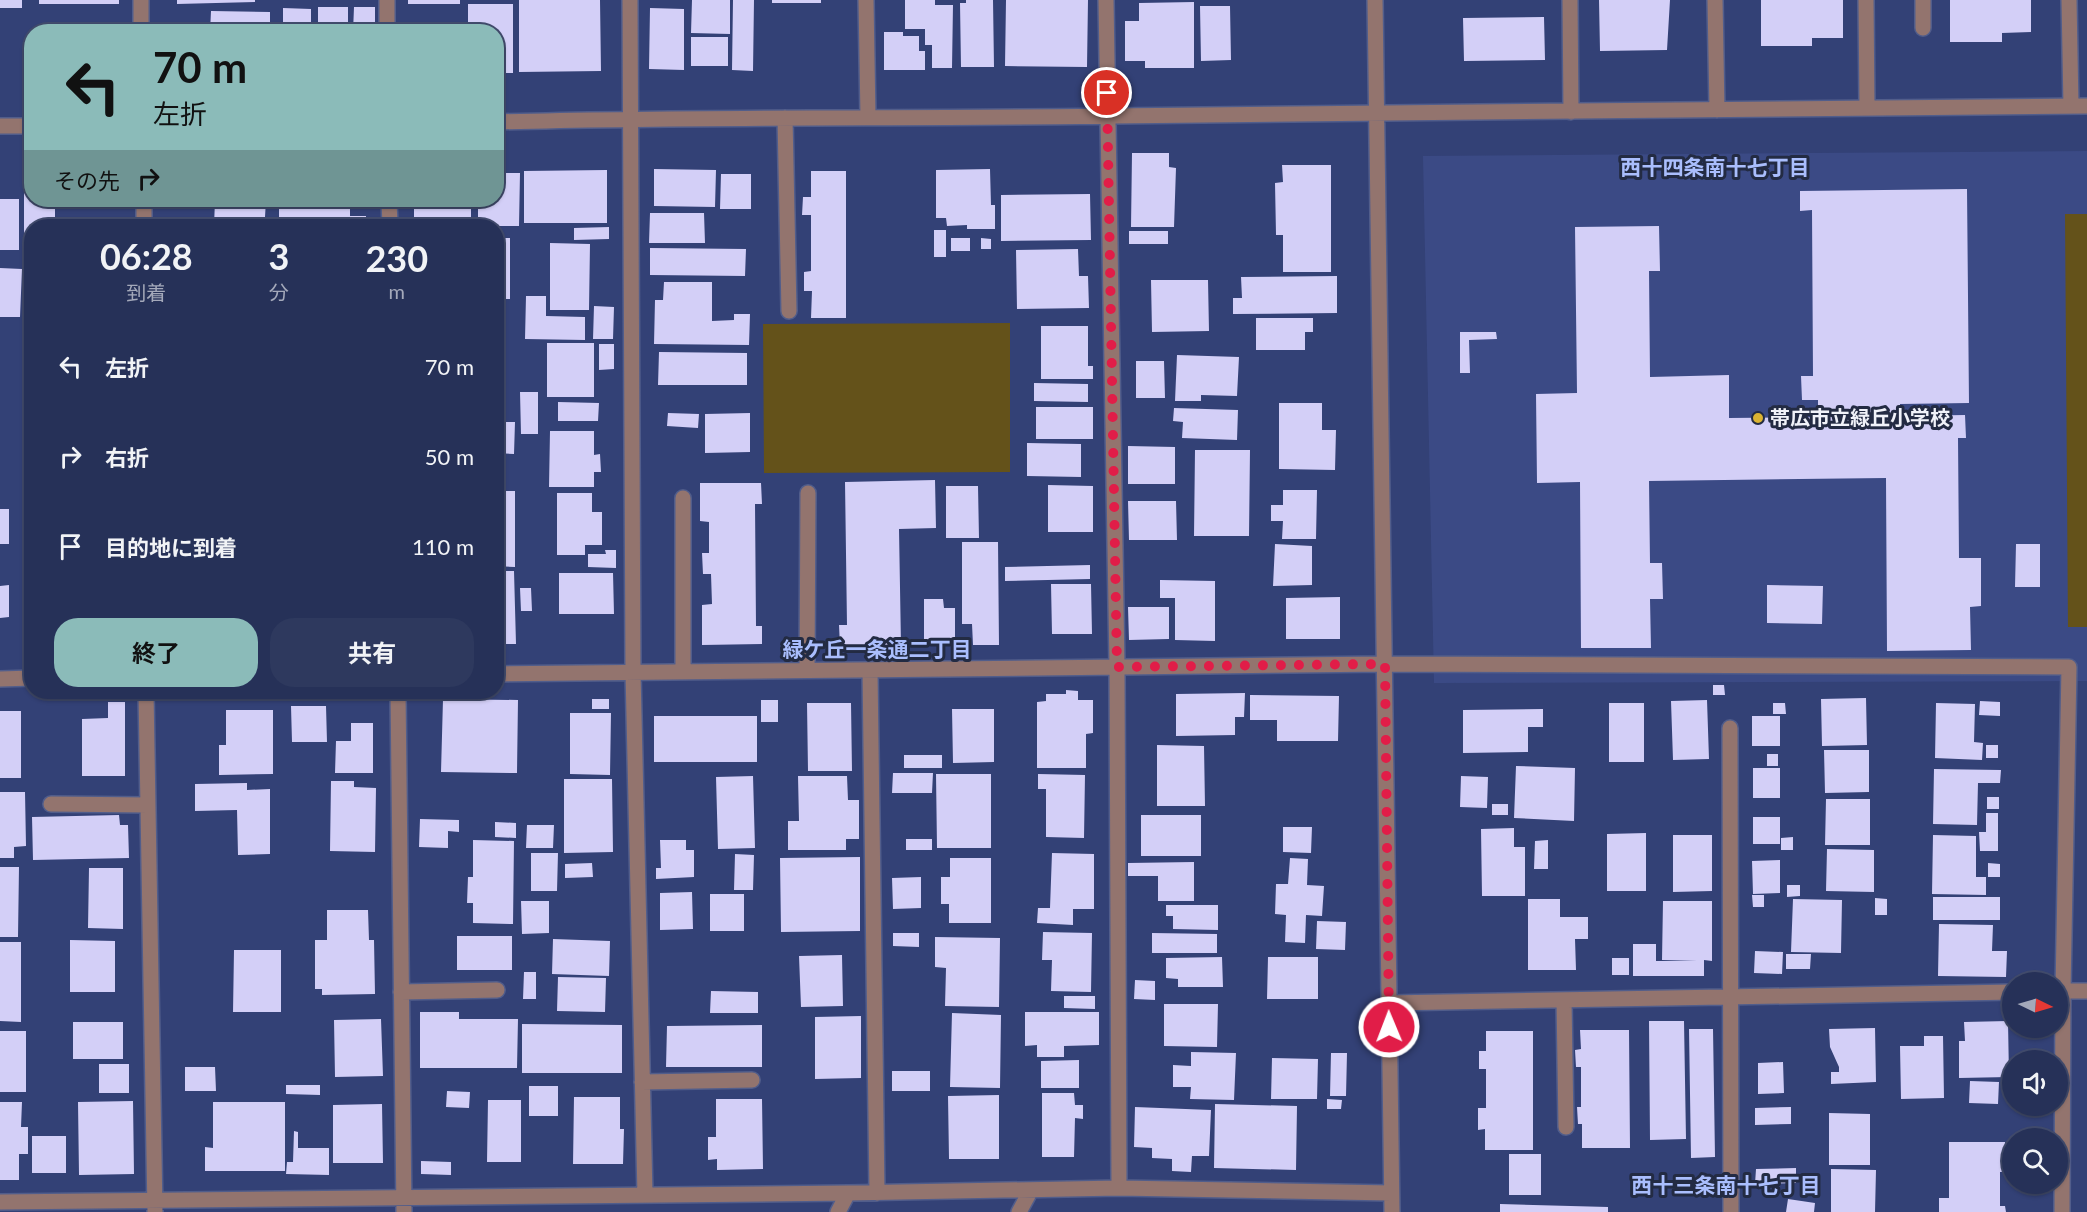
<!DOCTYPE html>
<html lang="ja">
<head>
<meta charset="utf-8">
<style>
	:root { --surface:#263158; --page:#2e395e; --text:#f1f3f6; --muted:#a4a9ba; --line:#424c6e; --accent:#8bbbb9 }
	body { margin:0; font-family:Lato,"Noto Sans JP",sans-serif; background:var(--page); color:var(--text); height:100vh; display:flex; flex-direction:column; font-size:22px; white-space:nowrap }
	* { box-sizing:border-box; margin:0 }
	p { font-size:20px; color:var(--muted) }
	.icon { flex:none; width:33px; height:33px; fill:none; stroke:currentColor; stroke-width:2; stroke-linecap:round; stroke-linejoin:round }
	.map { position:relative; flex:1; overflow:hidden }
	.drawer { position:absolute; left:24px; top:219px; width:480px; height:480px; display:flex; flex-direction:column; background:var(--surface); border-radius:24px; box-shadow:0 2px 4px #0004,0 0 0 2px var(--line) }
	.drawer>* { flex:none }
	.guide { position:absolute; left:24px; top:24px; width:480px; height:183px; border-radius:24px; box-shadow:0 2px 4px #0004,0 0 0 2px var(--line); background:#8bbbb9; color:#111; overflow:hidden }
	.needle { width:39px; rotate:95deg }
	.fabs { position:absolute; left:2002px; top:972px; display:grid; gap:12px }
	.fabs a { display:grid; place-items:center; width:66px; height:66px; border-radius:50%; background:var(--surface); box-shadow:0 2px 4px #0004,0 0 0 2px var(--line); font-size:30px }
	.pin { position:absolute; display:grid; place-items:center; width:51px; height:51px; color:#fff; margin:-26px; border:3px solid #fff; border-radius:50%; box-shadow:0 2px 6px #0007 }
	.me { position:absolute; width:66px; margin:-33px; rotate:359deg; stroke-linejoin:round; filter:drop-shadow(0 0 4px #0008) }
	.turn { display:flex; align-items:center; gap:21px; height:126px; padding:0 30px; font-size:27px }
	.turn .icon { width:78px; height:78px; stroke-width:2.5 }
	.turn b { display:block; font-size:42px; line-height:51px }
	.then { display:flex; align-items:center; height:57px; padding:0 30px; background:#0003; gap:12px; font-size:22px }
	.eta { display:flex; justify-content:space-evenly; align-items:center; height:102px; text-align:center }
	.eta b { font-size:36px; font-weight:700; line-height:42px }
	.button { display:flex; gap:12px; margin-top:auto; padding:12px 30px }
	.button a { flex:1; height:69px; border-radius:24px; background:var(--accent); color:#111; font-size:24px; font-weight:700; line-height:69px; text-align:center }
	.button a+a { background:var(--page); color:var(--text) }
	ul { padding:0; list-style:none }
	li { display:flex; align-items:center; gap:18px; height:90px; padding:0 30px }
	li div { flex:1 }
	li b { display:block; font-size:22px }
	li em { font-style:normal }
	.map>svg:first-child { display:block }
	.built { fill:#3b4a85 }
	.green { fill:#64521a }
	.building { fill:#d3cff7 }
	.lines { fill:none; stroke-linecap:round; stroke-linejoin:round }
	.minor-casing { stroke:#515d8b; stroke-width:18 }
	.minor { stroke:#93746e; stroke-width:15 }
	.route { stroke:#e11d48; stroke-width:10; stroke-dasharray:0 18 }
	.poi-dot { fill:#dbb333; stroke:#232b43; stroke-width:2 }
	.labels { text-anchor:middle; stroke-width:6; stroke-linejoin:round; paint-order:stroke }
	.poi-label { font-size:20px; font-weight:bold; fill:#f0f2f9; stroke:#232b43; text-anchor:start }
	.neighbourhood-label { font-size:21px; font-weight:bold; fill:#aabefd; stroke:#232b43 }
</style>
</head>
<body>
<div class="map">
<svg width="2087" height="1212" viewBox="0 0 2087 1212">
	<rect width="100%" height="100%" fill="#334176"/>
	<path class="built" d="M2087 151V681L1434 683 1423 156Z"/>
	<path class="green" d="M2065 214H2087V627H2068Z
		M1010 323V472L764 473 763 324Z"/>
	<path class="building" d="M0 0H22V8H0Z
		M39 0H119V4H39Z
		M177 0H255V2L177 4Z
		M408 0H460V4H408Z
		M519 0H600L601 71 519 72Z
		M692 0H730V34L691 33Z
		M733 0H754L753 71 732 70Z
		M772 0H821V3H772Z
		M905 0H935V5H953L952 68H932V45H925V29H905Z
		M966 0H993L994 67H961L960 3H966Z
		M1006 0H1088L1087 67 1005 66Z
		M1599 0H1670L1667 50 1600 51Z
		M1761 0H1843V38H1812V46H1761Z
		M1950 0H2031V32L2002 33V42H1950Z
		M1194 2V68H1145V61H1125V21H1139V3Z
		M468 4H513V73H496V32H468Z
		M1200 6H1230L1231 60 1201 61Z
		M318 7H348V32H318Z
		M354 7H375V32H353Z
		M283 8 311 9V32H283Z
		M650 8 684 9V70L649 69Z
		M211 11 270 12V32H210Z
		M1544 17 1545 60 1464 61 1463 18Z
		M414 28 462 29V32H414Z
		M884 32H903V36H919V51H925V70H884Z
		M691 37H728V66H691Z
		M1132 153H1169V167L1176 168 1174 227H1131Z
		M1282 165H1331V272H1283V235H1276L1275 183 1283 182Z
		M654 169 716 170 715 207 654 206Z
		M990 169 991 205H995V229H967V225L947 226 946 218H936V170Z
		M607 170V223H524V171Z
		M811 171H846V318H811L812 291H804V272L811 271V215H802L803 197H811Z
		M496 173H520L519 226H478V200H496Z
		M721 174H751V209H720Z
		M24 178H32V200H55V226H32V234H24Z
		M1967 189 1969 403 1900 404V416L1965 415 1966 438H1958L1959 558H1981V606L1970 607 1971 650 1887 651 1886 478 1649 481 1650 563H1662L1663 599H1650L1651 648H1581L1580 482 1537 483 1536 394 1577 393 1575 227 1659 226 1660 271H1649L1650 377 1729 375V418L1818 417V400H1802L1801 376H1813L1812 210 1800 211V191Z
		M1090 194 1091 240 1001 241V195Z
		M0 199H19V250H0Z
		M215 200H266L265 217 275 218V226H214Z
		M279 200H345L350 203V216H366V226H279Z
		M414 200H471V226L414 225Z
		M650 213H704L705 243H649Z
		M609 227V239L574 240V228Z
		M934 230H946V257H934Z
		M1129 231H1168V244H1129Z
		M496 238H510V299H496Z
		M951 238H970V251H951Z
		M981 238 991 239V249H981Z
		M550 243 590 244 589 310H550Z
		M650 248 746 249 745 276 650 275Z
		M1078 249 1079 276H1088L1089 308 1017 309 1016 250Z
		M0 268 22 269 20 317H0Z
		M1337 276V313L1233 314V298H1242L1241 277Z
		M1151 280H1208L1209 331 1152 332Z
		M664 282H712V321L734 320V314H750L749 345 654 344 655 300H663Z
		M526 296H546V316L585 317V340L525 339Z
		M594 306 614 307 613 339H593Z
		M496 308H506L505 370H496Z
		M1256 318H1313V332H1305V350H1256Z
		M1041 326H1088V366H1093V379H1041Z
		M1460 332H1496L1497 339 1469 340 1470 373H1460Z
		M547 343H594V397H547Z
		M599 344H614V369L599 370Z
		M659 352 747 353V385H658Z
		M1177 355 1239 357 1237 396 1201 395V401H1175Z
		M1136 361H1164L1165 398H1136Z
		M1034 383 1088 384V402L1034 401Z
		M520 392H538V434H521Z
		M558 402 599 403 598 421H558Z
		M1279 403H1322V430H1336L1335 470 1279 469Z
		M1036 407H1093V439H1036Z
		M1174 408 1238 410 1237 440 1182 438 1183 422 1173 421Z
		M668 413 699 414 698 428 667 426Z
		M750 413V452L705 453V414Z
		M496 422H515L514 454 496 453Z
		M550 431H594V455L600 454 601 472H594V487H549Z
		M1027 443 1081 444V477L1027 476Z
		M1128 446 1175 447V484H1128Z
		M1195 450H1250L1249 536H1194Z
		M935 480 936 528 899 529 901 646 840 647 839 625H847L845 482Z
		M700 483H761L762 504H755L756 626H762V644L702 645V605L712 604 711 574H703L702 553H709V522L700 521Z
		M1048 485 1093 486V532H1048Z
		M946 486H978L979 538H946Z
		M1283 490H1317L1316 539H1282L1283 521H1271V505H1283Z
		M496 491H515V567L496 566Z
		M557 493H592V512H602V545H585V555H557Z
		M1128 501H1176L1177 540H1129Z
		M0 509H9V544H0Z
		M962 542H998L999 645H973L972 624H962Z
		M1275 544 1312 546V585L1273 586Z
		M2016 544H2040V587H2015Z
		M605 550H616V568L588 567V554H606Z
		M1090 565V579L1005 581V567Z
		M496 571H514L516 644H496Z
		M559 573H613L614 614H559Z
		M1160 580 1215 581V641L1175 640V598H1160Z
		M1051 584H1091L1092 634H1052Z
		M9 585V617L0 618V586Z
		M1767 585 1823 586 1822 624 1767 623Z
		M520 588H531L532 611H521Z
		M1340 597V639H1286V598Z
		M924 599H943L944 608H955V645H924Z
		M1128 607H1169V639L1129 640Z
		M1713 685H1724L1725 695H1713Z
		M1066 690 1078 691V700H1093V733L1086 734V768H1037V702L1046 701V694H1066Z
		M1245 693 1244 717H1235V735L1176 736V694Z
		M1250 695 1339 696 1338 741H1277V720H1250Z
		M1866 698 1867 745 1822 746 1821 699Z
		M443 699 518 700 517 773 441 772Z
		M592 699H609V709H592Z
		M761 700H778V722H761Z
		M1707 700 1709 759 1673 760 1671 701Z
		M1980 701 2000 702V716L1979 715Z
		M108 702H125V776H82V719L108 718Z
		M807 703H851L852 771H808Z
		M1609 703H1644V762H1609Z
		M1773 703H1785L1786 714H1773Z
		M1936 703 1975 704 1974 742 1983 743 1982 760 1935 758Z
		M291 706H326L327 742H292Z
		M952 709H994V762L953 763Z
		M1543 709V727H1528V752L1463 753V710Z
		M226 710H273V774L219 775V745H226Z
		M0 711H21V778H0Z
		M570 713H611L610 775 570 774Z
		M654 716H757V762H654Z
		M1752 716H1780V746H1752Z
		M351 723H373V773H335L336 741H351Z
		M1157 745 1204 746 1205 806H1157Z
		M1986 745H1998V758H1986Z
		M1824 750H1869V792L1825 793Z
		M1767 754H1778V766H1767Z
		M904 755H942V768H904Z
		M1516 766 1575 768 1574 821 1514 818Z
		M1753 768H1780V798H1753Z
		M1934 769 2001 770 2000 783H1978L1977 825 1933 824Z
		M893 773H933L932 793H892Z
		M936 774H991V848H937Z
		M1038 774 1085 775 1084 838 1046 837V789H1038Z
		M753 776 755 848 718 849 716 777Z
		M798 776H847L848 800H859V839H846V850H788V821H799Z
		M1461 776 1488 777 1487 808 1460 807Z
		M564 779H612L613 852 564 853Z
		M331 781H354V787L376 788 375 852 330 851Z
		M247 783V790L270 789V854L238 855 237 810 195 811V784Z
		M0 792H25L26 846 14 847V858H0Z
		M1987 797H1999V809H1987Z
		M1826 799H1870V845H1825Z
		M1492 804H1508V815H1492Z
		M1986 813H1998V851H1980L1979 832H1986Z
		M119 815 120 825H128L129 858 33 860 32 817Z
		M1141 815H1201V856H1141Z
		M1753 817H1780V844H1753Z
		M420 819 459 820V832L448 831V848L419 847Z
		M495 822 516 823V838L495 837Z
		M527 825H554L553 848H526Z
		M1283 827H1312L1311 853 1283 852Z
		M1514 828V847H1525V896H1482L1481 829Z
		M1646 833V891H1607V834Z
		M1673 835H1712V891L1673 892Z
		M1933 835 1976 836V877H1986V895L1932 894Z
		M1793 837V850H1781V838Z
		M906 839H932V850H906Z
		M473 840 514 841 513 924 473 923V903H467L468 877H473Z
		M660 840H686V850H694V877L656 879V868H661Z
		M1548 840V869H1534L1535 841Z
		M1827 849 1874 850V892L1826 891Z
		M531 853H558L557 891H531Z
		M1052 853 1094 854V909H1073V925L1037 923 1038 908H1050Z
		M735 854 754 855 753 890H734Z
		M860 857V931L781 932 780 858Z
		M950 858H991V923H949V904H941V877H950Z
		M1290 858 1308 859 1307 885 1324 886 1322 916 1306 915 1305 943 1285 942 1286 915 1275 914 1276 884H1288Z
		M1780 860V893L1753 894 1752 861Z
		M1194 862V901H1158V876H1128V863Z
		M592 863 593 877 565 878V864Z
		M1988 863 2000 864V877H1988Z
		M0 867H19L18 937H0Z
		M89 868H123V929L88 928Z
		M921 877V908L893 909 892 878Z
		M1787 885H1800V896L1787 897Z
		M692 892 693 929 660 930V893Z
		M710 894H744V931H710Z
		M1752 895H1764V907H1753Z
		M1933 897H2000V920H1933Z
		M1875 898 1887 899V915H1875Z
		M1528 899H1560V917H1588V939H1575L1576 970H1528Z
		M1793 899 1842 900 1841 953 1791 952Z
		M521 901H549V933L522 934Z
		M1663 901H1712V961L1704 960V976H1633V944H1656V961H1697L1662 960Z
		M1166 905H1218V930L1173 929V916H1166Z
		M327 910H368L369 940H374L375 994 322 995V989H315V940H327Z
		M1317 921 1346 922 1345 950 1316 949Z
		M1939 924 1993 925 1992 951H2007L2006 977 1938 976Z
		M1043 932 1092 933 1091 992 1051 991 1052 960H1042Z
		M893 933H919V947L893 946Z
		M1152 933 1217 934V953H1152Z
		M457 936H512V970H457Z
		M935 937 1000 938 999 1007 945 1006 946 968 935 967Z
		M553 939 610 941 609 976 552 974Z
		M70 940 115 941V992H70Z
		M0 942H21V1022L0 1021Z
		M234 950H281V1012H233Z
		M1755 951 1783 952 1782 974 1754 973Z
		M1786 954H1811L1810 969H1786Z
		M842 955 843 1006 801 1007 799 956Z
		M1222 957 1223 987H1178V979L1166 978V958Z
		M1268 957H1318V999H1267Z
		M1612 958H1629V975H1612Z
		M524 972H536V999H523Z
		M558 977 606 978 605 1012 557 1011Z
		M1135 980 1155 981V1000L1134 999Z
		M711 991 758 992V1013H710Z
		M1064 996H1095V1009L1064 1008Z
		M1164 1004H1218L1217 1047 1164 1046Z
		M420 1012H459V1019H518L517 1068H420Z
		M1025 1012H1099V1045L1064 1046V1057H1037V1045L1025 1046Z
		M952 1013 1001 1015 1000 1088 950 1087Z
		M861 1016V1078L815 1079V1017Z
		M381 1019 383 1076 335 1077 334 1020Z
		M1649 1021H1684L1686 1139 1650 1140Z
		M2008 1021 2009 1077 1959 1078V1041H1965L1964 1022Z
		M73 1022H123V1059H73Z
		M522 1024 622 1025V1073H522Z
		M762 1025V1067H666L667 1026Z
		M1875 1028 1876 1082 1831 1084V1072H1839V1067L1830 1047 1829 1029Z
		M1689 1029H1713L1715 1157 1691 1158Z
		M1580 1030H1629L1630 1148H1582V1124H1578L1577 1107H1581V1067H1576L1575 1050 1581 1049Z
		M0 1031H26V1092H0Z
		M1486 1031H1533V1150H1485V1129L1478 1130V1108H1486V1069H1479V1051H1486Z
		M1924 1036H1943L1944 1098 1901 1099 1900 1046H1924Z
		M1191 1052 1236 1053 1234 1100 1190 1099 1191 1087H1173V1065L1191 1066Z
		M1331 1053H1347L1346 1096H1330Z
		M1272 1058 1318 1059 1317 1099H1271Z
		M1079 1060V1088H1041V1061Z
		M1783 1062 1784 1093 1758 1094V1063Z
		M99 1064H129V1093H99Z
		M185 1067H215L216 1091H185Z
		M892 1071H930V1091H892Z
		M1970 1081 1999 1082 1998 1104 1969 1103Z
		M286 1085H320V1095L286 1094Z
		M529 1086H558V1116H529Z
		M447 1091 470 1092 469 1108 446 1107Z
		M1042 1093H1074L1075 1105H1083V1119L1075 1118 1074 1157H1042Z
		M999 1095V1159H949L948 1096Z
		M574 1097H620V1129H624L623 1164H573Z
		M716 1099H762L763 1169 717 1170V1159L708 1160V1137H716Z
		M1327 1099 1342 1100 1341 1109H1327Z
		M488 1100H521V1162H487Z
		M133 1101 134 1174 79 1175 78 1102Z
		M0 1102H22L21 1127H28V1154H19V1180H0Z
		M213 1102H285V1171H205V1147L213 1148Z
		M382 1104 383 1163H333V1105Z
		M1215 1104 1297 1106 1296 1170 1214 1168Z
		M1135 1107 1211 1110 1209 1156H1192L1191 1172 1172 1171V1159L1152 1158V1148L1134 1147Z
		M1791 1107V1124L1755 1125V1108Z
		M1829 1113 1870 1114V1165H1829Z
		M294 1131 298 1132V1148H329V1175L286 1174 287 1162H293Z
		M32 1136H66V1173H32Z
		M1949 1142H2005V1172H2000V1206H2005L2006 1212H1939V1198H1949Z
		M1509 1154H1541V1195H1509Z
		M421 1161 451 1162V1175L421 1174Z
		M1796 1168V1183L1755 1184 1756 1169Z
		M1831 1169 1876 1170 1875 1212H1831Z
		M1788 1199 1815 1203 1814 1212H1786Z
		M1500 1204 1608 1207V1212H1500Z"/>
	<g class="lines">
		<defs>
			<path id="minor" d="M141 0V32
				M387 0V32
				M630 0 633 672 645 1195
				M866 0 868 117
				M1106 0 1117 667 1119 1188
				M1375 0 1392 1212
				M1570 0 1571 112
				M1715 0 1717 110
				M1866 0 1867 108
				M1923 0V28
				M2069 0 2071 106
				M785 118 789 311
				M496 122C702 116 907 119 1112 116 1437 113 1762 108 2087 106
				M0 126H32
				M144 200V226
				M389 200 390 226
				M683 498V671
				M807 670 808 493
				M870 670 877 1193
				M496 674 1385 664 2069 667 2063 991 2062 1212
				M0 679 32 678
				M146 692 155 1212
				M398 692 404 1212
				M1730 728 1731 1212
				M51 804 148 805
				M2058 991H2087
				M401 992 497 990
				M1564 1000 1566 1127
				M1389 1003 2013 992
				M642 1082 752 1080
				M0 1202 848 1193 1119 1188 1391 1193
				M838 1212 848 1193
				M1019 1212 1031 1190"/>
		</defs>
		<use href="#minor" class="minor-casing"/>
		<use href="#minor" class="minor"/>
	</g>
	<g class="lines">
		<path class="route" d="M1107 93 1117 667 1385 664 1389 1027"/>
	</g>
	<circle class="poi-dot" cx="1758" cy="418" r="6"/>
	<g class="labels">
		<g class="poi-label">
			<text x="1770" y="425">帯広市立緑丘小学校</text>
		</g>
		<g class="neighbourhood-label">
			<text x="1715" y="175">西十四条南十七丁目</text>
			<text x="877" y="657">緑ケ丘一条通二丁目</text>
			<text x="1726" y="1193">西十三条南十七丁目</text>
		</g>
	</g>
</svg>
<div class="fabs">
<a><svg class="needle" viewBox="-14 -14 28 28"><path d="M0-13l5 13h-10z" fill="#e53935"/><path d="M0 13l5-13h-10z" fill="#a4a9ba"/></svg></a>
<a><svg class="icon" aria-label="sound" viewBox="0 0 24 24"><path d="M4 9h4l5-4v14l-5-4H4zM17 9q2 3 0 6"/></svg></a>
<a><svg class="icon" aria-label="search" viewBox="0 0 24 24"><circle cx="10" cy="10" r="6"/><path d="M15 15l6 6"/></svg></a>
</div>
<div class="pin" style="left:1107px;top:93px;background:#d93025"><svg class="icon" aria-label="arrive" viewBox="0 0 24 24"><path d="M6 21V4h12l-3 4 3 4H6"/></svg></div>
<svg class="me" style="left:1389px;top:1027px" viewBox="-20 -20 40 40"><circle r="17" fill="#e11d48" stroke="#fff" stroke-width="3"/><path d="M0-11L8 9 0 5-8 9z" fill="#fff"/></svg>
<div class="guide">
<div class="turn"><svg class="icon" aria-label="left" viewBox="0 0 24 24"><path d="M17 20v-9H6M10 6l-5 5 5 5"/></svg><div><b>70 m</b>左折</div></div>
<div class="then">その先<svg class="icon" aria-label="right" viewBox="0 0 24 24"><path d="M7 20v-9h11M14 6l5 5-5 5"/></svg></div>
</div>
<section class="drawer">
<div class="eta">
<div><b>06:28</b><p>到着</p></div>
<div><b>3</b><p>分</p></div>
<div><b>230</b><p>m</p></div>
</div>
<ul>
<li><svg class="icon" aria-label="left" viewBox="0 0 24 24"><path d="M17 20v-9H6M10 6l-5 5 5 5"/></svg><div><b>左折</b></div><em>70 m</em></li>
<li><svg class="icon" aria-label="right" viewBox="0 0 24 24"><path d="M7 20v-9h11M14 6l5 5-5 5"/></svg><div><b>右折</b></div><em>50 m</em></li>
<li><svg class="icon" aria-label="arrive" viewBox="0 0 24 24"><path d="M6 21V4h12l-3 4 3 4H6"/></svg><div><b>目的地に到着</b></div><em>110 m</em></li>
</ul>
<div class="button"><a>終了</a><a>共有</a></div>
</section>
</div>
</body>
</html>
